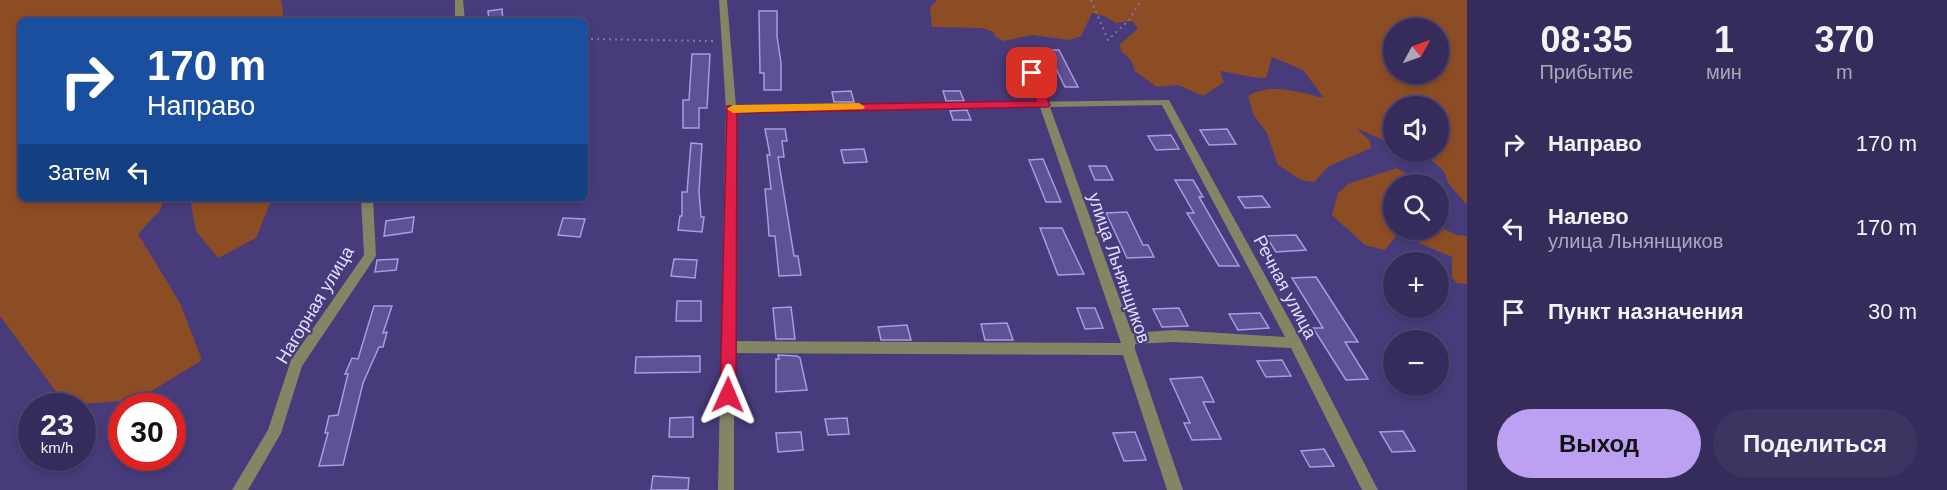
<!DOCTYPE html>
<html lang="ru">
<head>
<meta charset="utf-8">
<style>
	:root { --surface:#362c5c; --page:#3d3462; --text:#f1f3f6; --muted:#aaa7bb; --line:#504872; --accent:#bca0f2 }
	body { margin:0; font-family:Helvetica,sans-serif; background:var(--page); color:var(--text); height:100vh; display:flex; flex-direction:column; font-size:22px; white-space:nowrap }
	* { box-sizing:border-box; margin:0 }
	p { font-size:20px; color:var(--muted) }
	.icon { flex:none; width:33px; height:33px; fill:none; stroke:currentColor; stroke-width:2; stroke-linecap:round; stroke-linejoin:round }
	.map { position:relative; flex:1; overflow:hidden }
	.sheet { display:flex; flex-direction:column; background:var(--surface); width:480px }
	.sheet>* { flex:none }
	.hud { position:absolute; left:18px; top:18px; width:570px; height:183px; border-radius:9px; box-shadow:0 3px 9px #0003,0 0 0 2px var(--line); background:#1a4fa0; color:#fff; overflow:hidden }
	.needle { width:39px; rotate:50deg }
	.fabs { position:absolute; left:1383px; top:18px; display:grid; gap:12px }
	.fabs a { display:grid; place-items:center; width:66px; height:66px; border-radius:50%; background:var(--surface); box-shadow:0 3px 9px #0003,0 0 0 2px var(--line); font-size:30px }
	.speed { position:absolute; left:18px; top:393px; display:flex; gap:12px; font-size:30px; font-weight:700; text-align:center }
	.speed>* { display:grid; place-content:center; width:78px; height:78px; border-radius:50%; background:var(--surface); box-shadow:0 3px 9px #0003,0 0 0 2px var(--line); line-height:1 }
	.speed small { font-size:15px; font-weight:400 }
	.speed .limit { border:9px solid #d22; background:#fff; color:#111 }
	.pin { position:absolute; display:grid; place-items:center; width:51px; height:51px; color:#fff; margin:-26px; border-radius:12px; box-shadow:0 3px 9px #0006 }
	.me { position:absolute; width:66px; margin:-33px; rotate:1deg; stroke-linejoin:round; filter:drop-shadow(0 0 4px #0008) }
	.turn { display:flex; align-items:center; gap:21px; height:126px; padding:0 30px; font-size:27px }
	.turn .icon { width:78px; height:78px; stroke-width:2.5 }
	.turn b { display:block; font-size:42px; line-height:51px }
	.then { display:flex; align-items:center; height:57px; padding:0 30px; background:#0003; gap:12px; font-size:22px }
	.eta { display:flex; justify-content:space-evenly; align-items:center; height:102px; text-align:center }
	.eta b { font-size:36px; font-weight:700; line-height:42px }
	.action { display:flex; gap:12px; margin-top:auto; padding:12px 30px }
	.action a { flex:1; height:69px; border-radius:36px; background:var(--accent); color:#111; font-size:24px; font-weight:700; line-height:69px; text-align:center }
	.action a+a { background:var(--page); color:var(--text) }
	ul { padding:0; list-style:none }
	li { display:flex; align-items:center; gap:18px; height:84px; padding:0 30px }
	li div { flex:1 }
	li b { display:block; font-size:22px }
	li em { font-style:normal }
	main { display:flex; flex:1; min-height:0 }
	.map>svg:first-child { display:block }
	.green { fill:#8d4d24; fill-rule:evenodd }
	.building { fill:#5e5194; stroke:#a69be4; stroke-width:1.5 }
	.lines { fill:none; stroke-linecap:round; stroke-linejoin:round }
	.path { stroke:#7f76aa; stroke-width:2; stroke-dasharray:2 4; stroke-linecap:butt }
	.service { stroke:#838564; stroke-width:7 }
	.minor { fill:#838564; fill-rule:evenodd }
	.route { fill:#e11d48; stroke:#92132f; stroke-width:1.5 }
	.slow { fill:#f59e0b }
	.labels { text-anchor:middle; stroke-width:4.5; stroke-linejoin:round; paint-order:stroke }
	.street-label { font-size:18px; fill:#e1ddfd; stroke:#483b7b }
</style>
</head>
<body>
<main>
<div class="map">
<svg width="1467" height="490" viewBox="0 0 1467 490">
	<rect width="100%" height="100%" fill="#483b7b"/>
	<path class="green" d="M0 0H281L284 21H21V198H165L160 210 138 234 180 303 202 360 137 400 66 405 0 316Z
		M937 0H1467V205L1449 184 1443 170 1431 160 1414 153 1399 152H1438V106H1394L1393 144 1356 128 1370 141 1371 148 1329 166 1314 182 1301 180 1278 165 1267 133 1253 114 1248 96C1271 82 1299 92 1324 98L1303 70 1272 57 1266 78C1249 78 1236 73 1220 71L1224 82 1203 96 1178 85 1157 87 1135 71 1131 60 1121 51 1120 44 1138 29 1132 21 1116 23 1104 16 1092 13 1081 36 1070 40 1032 35 1003 41 996 37 993 32 983 28 932 27 930 7ZM1438 28V74H1394V28Z
		M1397 168 1422 184H1394V230H1438L1439 227 1457 235 1467 236V284L1457 283 1452 278V257L1403 236H1396L1385 250 1365 245 1332 215 1338 193 1348 184Z
		M190 198H272L256 238 218 258 196 231Z"/>
	<path class="building" d="M502 9 503 21H489L488 11Z
		M759 11H777V36L781 63V90H764V73H760Z
		M1047 50H1059L1078 87H1065Z
		M692 54H710L707 108H699V128H683V100H689Z
		M851 91 854 102H834L832 92Z
		M943 91H960L964 101H946Z
		M967 110 971 120H953L950 111Z
		M765 129H785L787 141H782L784 157H778L794 256H798L801 275 779 276 775 236H769L768 221 765 189H771L767 155H770Z
		M1227 129 1236 144 1209 145 1200 130Z
		M1171 135 1179 149 1156 150 1148 136Z
		M691 143 702 144 699 192 701 217H704L702 232 678 230 680 216H682V192H687Z
		M864 149 867 162 844 163 841 150Z
		M1043 159 1061 202H1046L1029 160Z
		M1089 166H1106L1113 180H1095Z
		M1175 180H1193L1203 197H1199L1239 266H1219L1187 213H1194Z
		M1262 196 1270 207 1245 208 1238 197Z
		M1127 212 1143 245H1148L1154 257 1127 258 1106 213Z
		M414 217 412 232 384 236 386 221Z
		M563 218 585 219 580 237 558 235Z
		M1040 228H1062L1084 274 1058 275Z
		M1296 235 1306 250 1276 252 1266 236Z
		M398 259 396 270 375 272 377 260Z
		M674 259 697 260 695 278 671 276Z
		M1316 277 1358 342H1345L1368 379 1346 380 1313 328H1323L1292 278Z
		M677 301H701V321H676Z
		M374 306H392L383 333 387 332 383 347H379L363 383 343 465 319 466 328 433H325L329 416 338 415 348 374H345L352 358 358 359Z
		M791 307 795 339H776L773 308Z
		M1077 308H1095L1103 328 1085 329Z
		M1179 308 1188 326 1162 327 1153 309Z
		M1260 313 1269 328 1238 330 1229 314Z
		M1007 323 1013 340H985L981 324Z
		M907 325 911 340H881L878 327Z
		M778 355 797 356 800 358 807 390 776 392V359H779Z
		M700 356V372L635 373 636 357Z
		M1282 360 1291 376 1266 377 1257 361Z
		M1202 377 1214 402H1203L1221 439 1192 440 1184 423H1190L1170 379Z
		M693 417V437H669L670 418Z
		M847 418 849 434 828 435 825 419Z
		M1403 431 1415 451 1392 452 1380 432Z
		M801 432 803 450 778 452 776 433Z
		M1135 432 1146 460 1124 461 1113 433Z
		M1324 449 1334 466 1310 467 1301 451Z
		M653 476 689 478 688 490H651Z"/>
	<g class="lines">
		<path class="path" d="M1091 0 1108 40 1129 20 1141 0
			M585 39 714 41"/>
		<path class="service" d="M1026 58 1044 105"/>
		<path class="minor" d="M455 0H463L465 21H455Z
			M719 0H727L736 106 1169 100 1300 339 1378 490H1362L1291 348 1174 342 1135 344V349L1183 490H1167L1123 355 734 353V490H718L726 109ZM1162 105 1285 337 1174 330 1132 333 1050 107ZM1040 107 1121 343 735 341 736 112Z
			M361 198H373L376 256 302 366 281 433 248 490H232L268 430 291 360 364 255Z"/>
	</g>
	<path class="route" d="M1032 70 1037 73 1050 105 1048 107 737 113 736 395 734 400 728 402 723 400 720 395 727 106 1036 101 1026 73Z"/>
	<path class="slow" d="M859 103 865 107 863 109 733 113 727 109 733 105Z"/>
	<g class="labels">
		<g class="street-label">
			<text transform="translate(1119 268) rotate(71)" y="6">улица Льнянщиков</text>
			<text transform="translate(1285 287) rotate(62)" y="6">Речная улица</text>
			<text transform="translate(315 305) rotate(-59)" y="6">Нагорная улица</text>
		</g>
	</g>
</svg>
<div class="fabs">
<a><svg class="needle" viewBox="-14 -14 28 28"><path d="M0-13l5 13h-10z" fill="#e53935"/><path d="M0 13l5-13h-10z" fill="#aaa7bb"/></svg></a>
<a><svg class="icon" aria-label="sound" viewBox="0 0 24 24"><path d="M4 9h4l5-4v14l-5-4H4zM17 9q2 3 0 6"/></svg></a>
<a><svg class="icon" aria-label="search" viewBox="0 0 24 24"><circle cx="10" cy="10" r="6"/><path d="M15 15l6 6"/></svg></a>
<a>+</a>
<a>−</a>
</div>
<div class="speed"><div>23<small>km/h</small></div><div class="limit">30</div></div>
<div class="pin" style="left:1032px;top:73px;background:#d93025"><svg class="icon" aria-label="arrive" viewBox="0 0 24 24"><path d="M6 21V4h12l-3 4 3 4H6"/></svg></div>
<svg class="me" style="left:728px;top:395px" viewBox="-20 -20 40 40"><path d="M0-17L14 15 0 8-14 15z" fill="#e11d48" stroke="#fff" stroke-width="4"/></svg>
<div class="hud">
<div class="turn"><svg class="icon" aria-label="right" viewBox="0 0 24 24"><path d="M7 20v-9h11M14 6l5 5-5 5"/></svg><div><b>170 m</b>Направо</div></div>
<div class="then">Затем<svg class="icon" aria-label="left" viewBox="0 0 24 24"><path d="M17 20v-9H6M10 6l-5 5 5 5"/></svg></div>
</div>
</div>
<section class="sheet">
<div class="eta">
<div><b>08:35</b><p>Прибытие</p></div>
<div><b>1</b><p>мин</p></div>
<div><b>370</b><p>m</p></div>
</div>
<ul>
<li><svg class="icon" aria-label="right" viewBox="0 0 24 24"><path d="M7 20v-9h11M14 6l5 5-5 5"/></svg><div><b>Направо</b></div><em>170 m</em></li>
<li><svg class="icon" aria-label="left" viewBox="0 0 24 24"><path d="M17 20v-9H6M10 6l-5 5 5 5"/></svg><div><b>Налево</b><p>улица Льнянщиков</p></div><em>170 m</em></li>
<li><svg class="icon" aria-label="arrive" viewBox="0 0 24 24"><path d="M6 21V4h12l-3 4 3 4H6"/></svg><div><b>Пункт назначения</b></div><em>30 m</em></li>
</ul>
<div class="action"><a>Выход</a><a>Поделиться</a></div>
</section>
</main>
</body>
</html>
